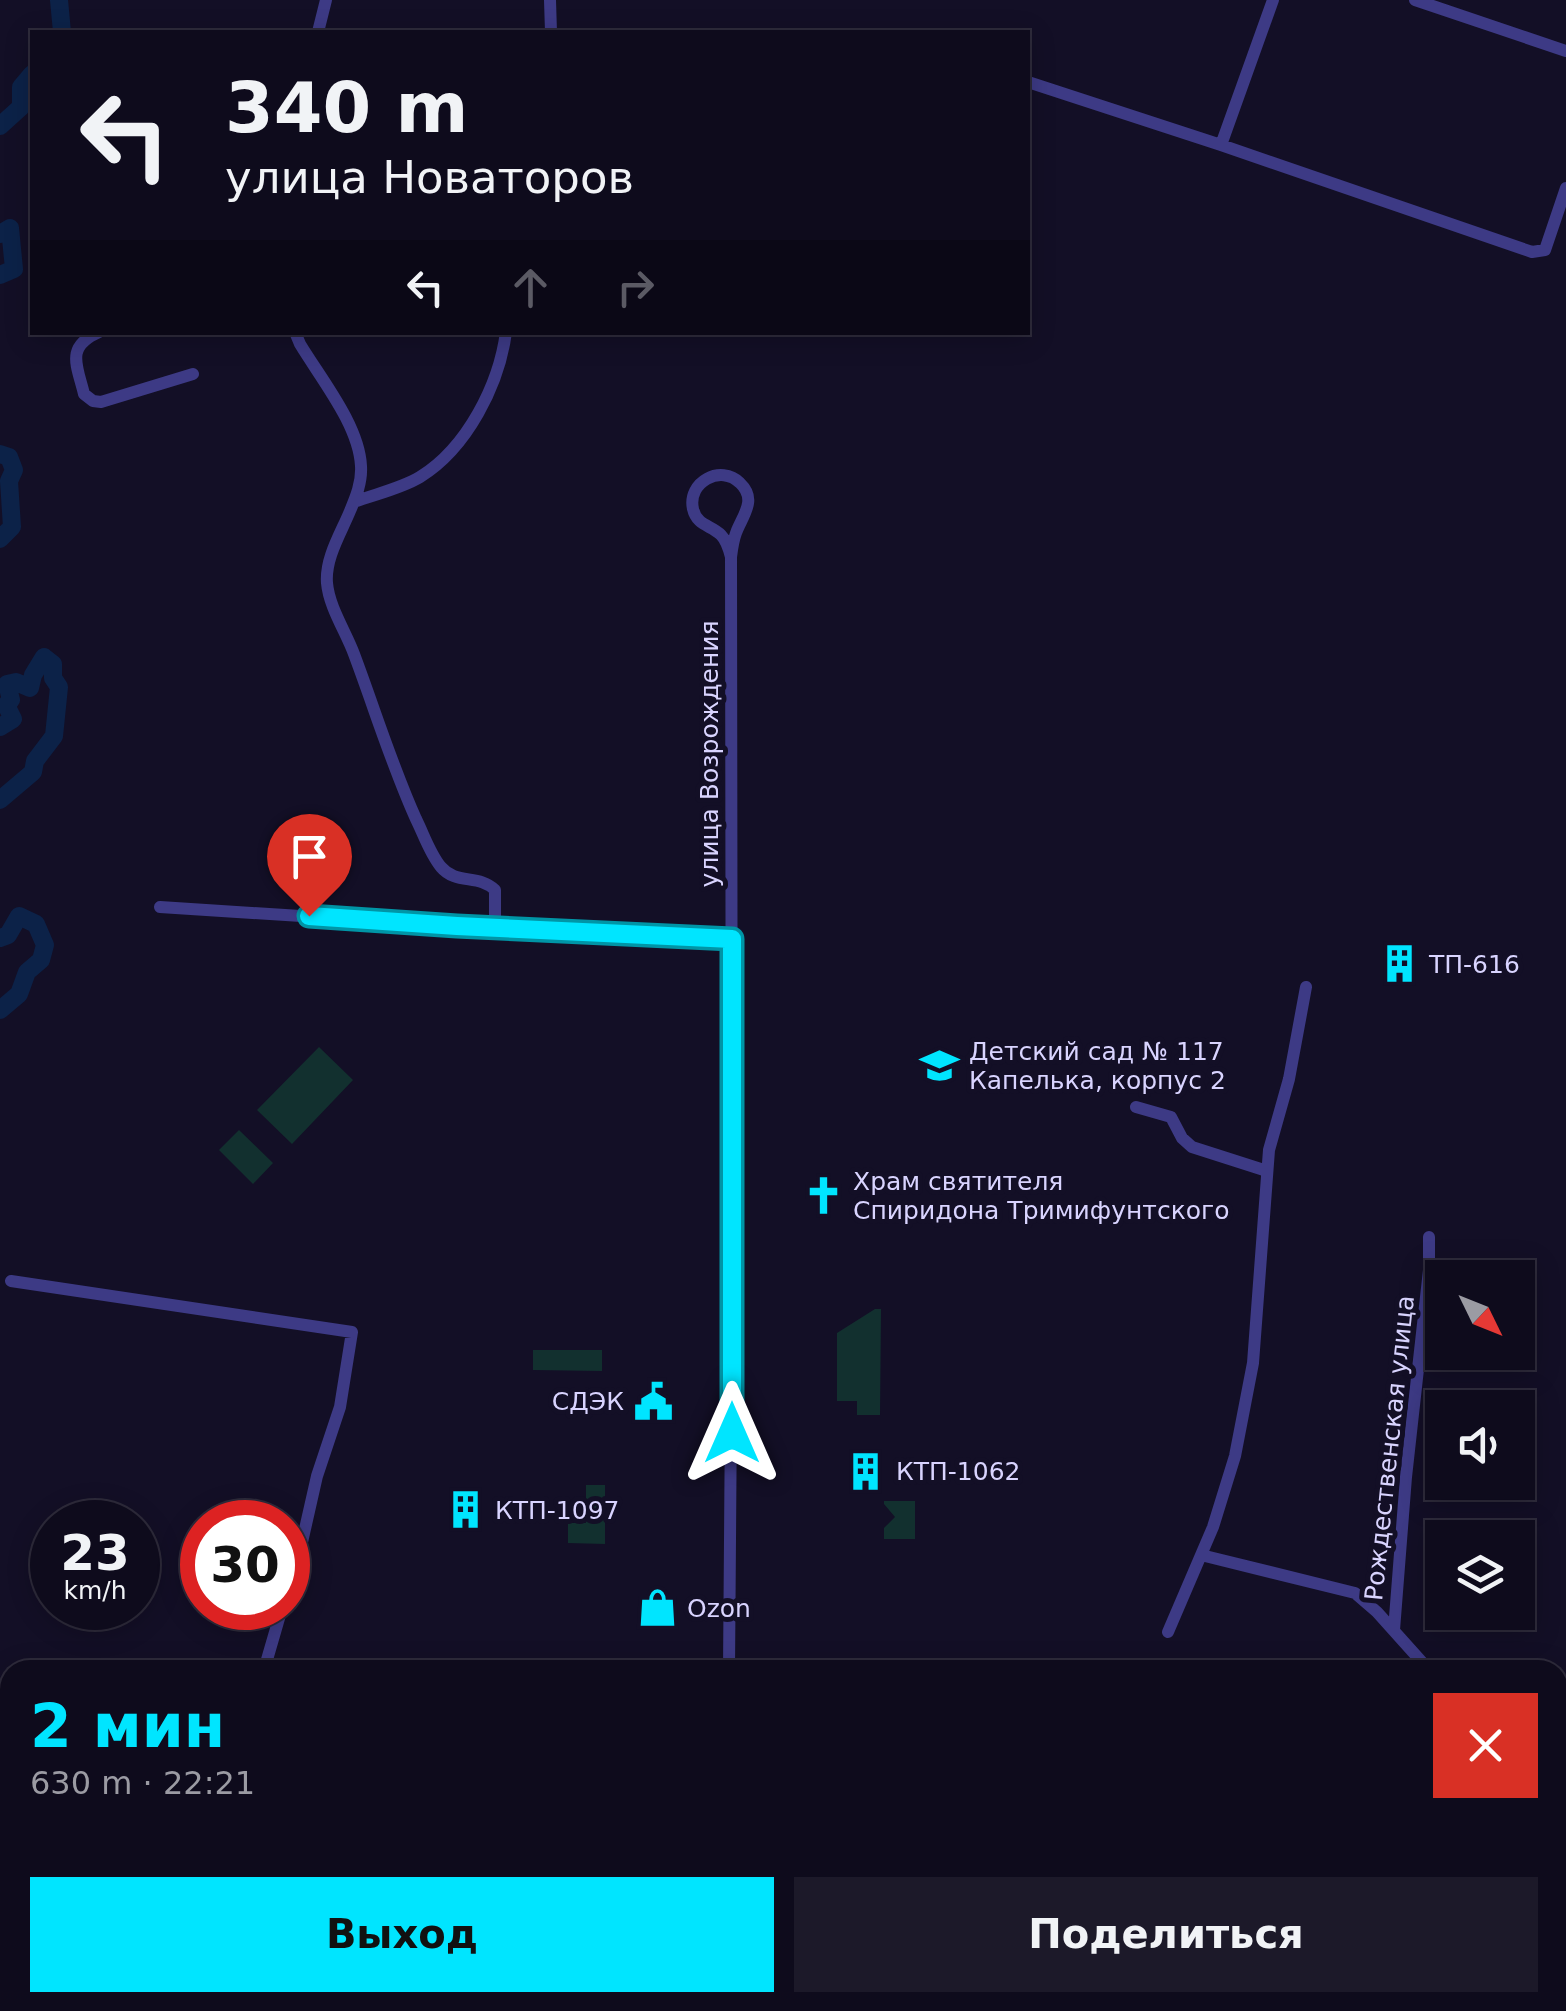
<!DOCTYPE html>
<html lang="ru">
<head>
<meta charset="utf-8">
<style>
	:root { --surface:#0e0b1c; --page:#1c1929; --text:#f1f3f6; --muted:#9b9ba3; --line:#2e2b3b; --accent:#00e5ff }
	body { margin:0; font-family:"DejaVu Sans",sans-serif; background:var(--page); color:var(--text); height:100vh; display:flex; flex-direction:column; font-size:38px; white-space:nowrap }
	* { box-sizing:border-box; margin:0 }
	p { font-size:32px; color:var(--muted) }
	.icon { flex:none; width:55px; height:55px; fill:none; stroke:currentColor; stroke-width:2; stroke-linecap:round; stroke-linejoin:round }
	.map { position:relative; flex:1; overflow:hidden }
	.details { position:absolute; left:0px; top:1660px; width:1568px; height:352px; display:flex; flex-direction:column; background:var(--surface); border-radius:30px 30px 0 0; box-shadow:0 5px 25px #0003,0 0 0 2px var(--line) }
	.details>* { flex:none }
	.top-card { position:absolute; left:30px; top:30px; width:1000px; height:305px; border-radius:0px; box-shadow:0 5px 25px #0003,0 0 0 2px var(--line); background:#0e0b1c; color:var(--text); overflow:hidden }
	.needle { width:65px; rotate:133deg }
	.controls { position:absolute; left:1425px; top:1260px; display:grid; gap:20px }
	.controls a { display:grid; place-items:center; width:110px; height:110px; border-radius:0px; background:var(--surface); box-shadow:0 5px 25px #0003,0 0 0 2px var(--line); font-size:50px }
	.speed { position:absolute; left:30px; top:1500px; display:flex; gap:20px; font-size:50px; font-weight:700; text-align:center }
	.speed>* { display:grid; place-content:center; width:130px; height:130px; border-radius:50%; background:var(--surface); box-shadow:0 5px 25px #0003,0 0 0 2px var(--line); line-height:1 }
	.speed small { font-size:25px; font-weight:400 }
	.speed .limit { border:15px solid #d22; background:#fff; color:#111 }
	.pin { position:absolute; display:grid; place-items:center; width:85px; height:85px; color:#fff; margin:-102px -42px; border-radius:50% 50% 50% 0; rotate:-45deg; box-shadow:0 0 10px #0007 }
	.pin .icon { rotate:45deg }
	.me { position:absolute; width:110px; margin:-55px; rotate:0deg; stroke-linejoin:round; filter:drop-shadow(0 0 8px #0008) }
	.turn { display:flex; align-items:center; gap:35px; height:210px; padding:0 30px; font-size:45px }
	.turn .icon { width:130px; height:130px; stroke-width:2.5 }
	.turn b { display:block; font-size:70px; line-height:85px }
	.lanes { display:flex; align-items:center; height:95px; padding:0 30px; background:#0003; justify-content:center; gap:50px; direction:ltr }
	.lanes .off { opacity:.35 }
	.round { display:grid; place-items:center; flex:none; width:105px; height:105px; border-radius:0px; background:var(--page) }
	.summary { display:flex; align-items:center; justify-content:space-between; height:170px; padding:0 30px }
	h1 { font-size:60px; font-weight:800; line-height:75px; color:var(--accent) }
	.action { display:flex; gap:20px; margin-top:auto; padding:20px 30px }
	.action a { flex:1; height:115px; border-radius:0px; background:var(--accent); color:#111; font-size:40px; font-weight:800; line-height:115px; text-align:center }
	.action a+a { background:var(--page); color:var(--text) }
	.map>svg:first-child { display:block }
	.green { fill:#12302f }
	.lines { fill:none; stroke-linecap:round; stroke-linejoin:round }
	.river { stroke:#0c2248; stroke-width:18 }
	.minor { stroke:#3d3a85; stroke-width:12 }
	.route-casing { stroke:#0095a6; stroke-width:25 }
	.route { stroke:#00e5ff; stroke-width:18 }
	.labels { text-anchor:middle; stroke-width:10; stroke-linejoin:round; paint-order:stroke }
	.street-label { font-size:25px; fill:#d9d4ff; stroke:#130f26 }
	.poi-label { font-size:25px; fill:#d9d4ff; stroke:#130f26; text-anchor:start }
</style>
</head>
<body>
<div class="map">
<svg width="1566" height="2011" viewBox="0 0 1566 2011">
	<rect width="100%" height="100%" fill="#130f26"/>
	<path class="green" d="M319 1047 353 1080 292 1144 257 1110Z
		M239 1130 273 1163 253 1184 219 1150Z
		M875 1309H881L880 1415H857V1401H837V1333Z
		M533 1350H602V1371L533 1370Z
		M586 1485H605V1544L568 1543V1523H586Z
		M884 1501H915V1539H884V1528L895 1517 884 1504Z"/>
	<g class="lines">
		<path class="river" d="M59 0 62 32
			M0 126 21 107V87L32 74
			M0 234 10 228 14 269 0 275
			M0 454 9 457 14 470 9 481 12 527 0 539
			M0 727 13 719 6 705 11 700 7 684 16 682 30 688 33 675 44 657 53 664V678L59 687 54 736 35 761 33 772 0 800
			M0 938 8 935 19 916 36 924 45 945 41 960 27 972 19 994 0 1010"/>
		<path class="minor" d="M550 0 551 32
			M1415 0 1566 51
			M318 32 326 0
			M1028 82 1221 145 1532 252 1545 250 1566 188
			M1221 145 1273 0
			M99 332C65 347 77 365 84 394L93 401 101 402 193 374
			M295 332 300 344C321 379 359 425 361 466 362 482 356 497 350 511 341 533 325 558 327 583 329 607 346 632 354 654 375 710 392 766 416 819 424 835 430 854 441 867 456 885 479 874 495 890V928
			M354 502C375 494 400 489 420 477 467 448 499 385 506 332
			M160 907 457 926 732 939
			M1136 1107 1171 1117 1182 1138 1192 1147 1267 1171
			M11 1281 352 1332 340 1407 317 1476 300 1551 288 1590
			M1201 1555 1355 1593 1377 1612 1429 1670
			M1394 1630 1406 1477 1429 1270V1237
			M1168 1632 1213 1527 1235 1456 1253 1363 1269 1150 1289 1079 1306 987
			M264 1670 282 1608
			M729 1670 732 1279 731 557C732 549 733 541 736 533 742 516 758 500 740 483 721 464 687 482 693 509 697 526 711 525 721 535 727 541 729 549 731 557
			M1558 1815 1566 1826
			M150 2011 153 2002
			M731 2011V2002"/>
	</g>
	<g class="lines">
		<defs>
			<path id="route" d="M309 916 457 926 732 939V1433"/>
		</defs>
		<use href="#route" class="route-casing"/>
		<use href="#route" class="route"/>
	</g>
	<defs>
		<symbol id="building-bare" viewBox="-9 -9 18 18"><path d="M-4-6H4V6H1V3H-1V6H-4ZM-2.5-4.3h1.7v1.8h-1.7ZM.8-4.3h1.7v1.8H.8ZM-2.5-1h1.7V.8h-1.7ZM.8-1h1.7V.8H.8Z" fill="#00e5ff" stroke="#130f26" stroke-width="2.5" paint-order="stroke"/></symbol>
		<symbol id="school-bare" viewBox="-9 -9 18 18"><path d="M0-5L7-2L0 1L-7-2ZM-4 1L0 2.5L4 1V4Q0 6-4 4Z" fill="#00e5ff" stroke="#130f26" stroke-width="2.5" paint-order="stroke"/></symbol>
		<symbol id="church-bare" viewBox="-9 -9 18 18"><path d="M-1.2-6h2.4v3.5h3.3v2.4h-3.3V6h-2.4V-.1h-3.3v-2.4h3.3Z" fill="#00e5ff" stroke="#130f26" stroke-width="2.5" paint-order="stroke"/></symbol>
		<symbol id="civic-bare" viewBox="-9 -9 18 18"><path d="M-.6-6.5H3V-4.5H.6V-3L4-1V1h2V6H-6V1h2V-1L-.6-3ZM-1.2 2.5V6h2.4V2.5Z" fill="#00e5ff" stroke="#130f26" stroke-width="2.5" paint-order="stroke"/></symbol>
		<symbol id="shop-bare" viewBox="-9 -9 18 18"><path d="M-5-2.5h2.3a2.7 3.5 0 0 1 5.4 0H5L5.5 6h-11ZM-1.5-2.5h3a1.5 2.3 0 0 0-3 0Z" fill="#00e5ff" stroke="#130f26" stroke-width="2.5" paint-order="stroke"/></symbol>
	</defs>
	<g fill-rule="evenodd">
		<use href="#building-bare" x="1372" y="936" width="55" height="55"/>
		<use href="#school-bare" x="912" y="1038" width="55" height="55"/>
		<use href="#church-bare" x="796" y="1168" width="55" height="55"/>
		<use href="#civic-bare" x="626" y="1374" width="55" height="55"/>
		<use href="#building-bare" x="838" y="1444" width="55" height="55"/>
		<use href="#building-bare" x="438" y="1482" width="55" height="55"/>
		<use href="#shop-bare" x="630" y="1580" width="55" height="55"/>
	</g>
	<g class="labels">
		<g class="street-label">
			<text transform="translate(709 754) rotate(-90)" y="9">улица Возрождения</text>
			<text transform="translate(1389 1448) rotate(-84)" y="9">Рождественская улица</text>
		</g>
		<g class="poi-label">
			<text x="1429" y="973">ТП-616</text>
			<text x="969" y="1060">Детский сад № 117<tspan x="969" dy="29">Капелька, корпус 2</tspan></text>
			<text x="853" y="1190">Храм святителя<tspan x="853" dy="29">Спиридона Тримифунтского</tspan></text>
			<text x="624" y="1410" text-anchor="end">СДЭК</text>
			<text x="896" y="1480">КТП-1062</text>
			<text x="495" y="1519">КТП-1097</text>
			<text x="687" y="1617">Ozon</text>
		</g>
	</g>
</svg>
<div class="controls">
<a><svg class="needle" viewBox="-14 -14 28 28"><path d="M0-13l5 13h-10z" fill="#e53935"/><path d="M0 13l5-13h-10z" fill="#9b9ba3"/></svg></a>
<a><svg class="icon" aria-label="sound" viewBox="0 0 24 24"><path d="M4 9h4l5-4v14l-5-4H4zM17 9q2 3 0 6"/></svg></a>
<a><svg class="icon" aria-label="layers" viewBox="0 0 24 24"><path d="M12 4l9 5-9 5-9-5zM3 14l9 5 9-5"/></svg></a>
</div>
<div class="speed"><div>23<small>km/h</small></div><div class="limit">30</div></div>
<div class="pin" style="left:309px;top:916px;background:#d93025"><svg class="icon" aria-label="arrive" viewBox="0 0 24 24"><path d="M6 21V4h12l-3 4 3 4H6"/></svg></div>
<svg class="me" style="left:732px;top:1433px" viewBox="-20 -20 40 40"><path d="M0-17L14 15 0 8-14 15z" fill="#00e5ff" stroke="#fff" stroke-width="4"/></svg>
<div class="top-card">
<div class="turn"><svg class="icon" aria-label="left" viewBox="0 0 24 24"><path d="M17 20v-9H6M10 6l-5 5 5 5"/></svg><div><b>340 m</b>улица Новаторов</div></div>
<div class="lanes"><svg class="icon" aria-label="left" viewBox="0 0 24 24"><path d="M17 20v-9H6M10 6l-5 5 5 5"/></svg><svg class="icon off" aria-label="ahead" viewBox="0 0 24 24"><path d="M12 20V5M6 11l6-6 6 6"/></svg><svg class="icon off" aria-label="right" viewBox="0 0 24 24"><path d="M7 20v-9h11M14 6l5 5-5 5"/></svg></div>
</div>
<section class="details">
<div class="summary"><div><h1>2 мин</h1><p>630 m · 22:21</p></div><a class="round" style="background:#d93025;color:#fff"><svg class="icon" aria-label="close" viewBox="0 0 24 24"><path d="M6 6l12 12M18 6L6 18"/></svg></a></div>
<div class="action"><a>Выход</a><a>Поделиться</a></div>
</section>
</div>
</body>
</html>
